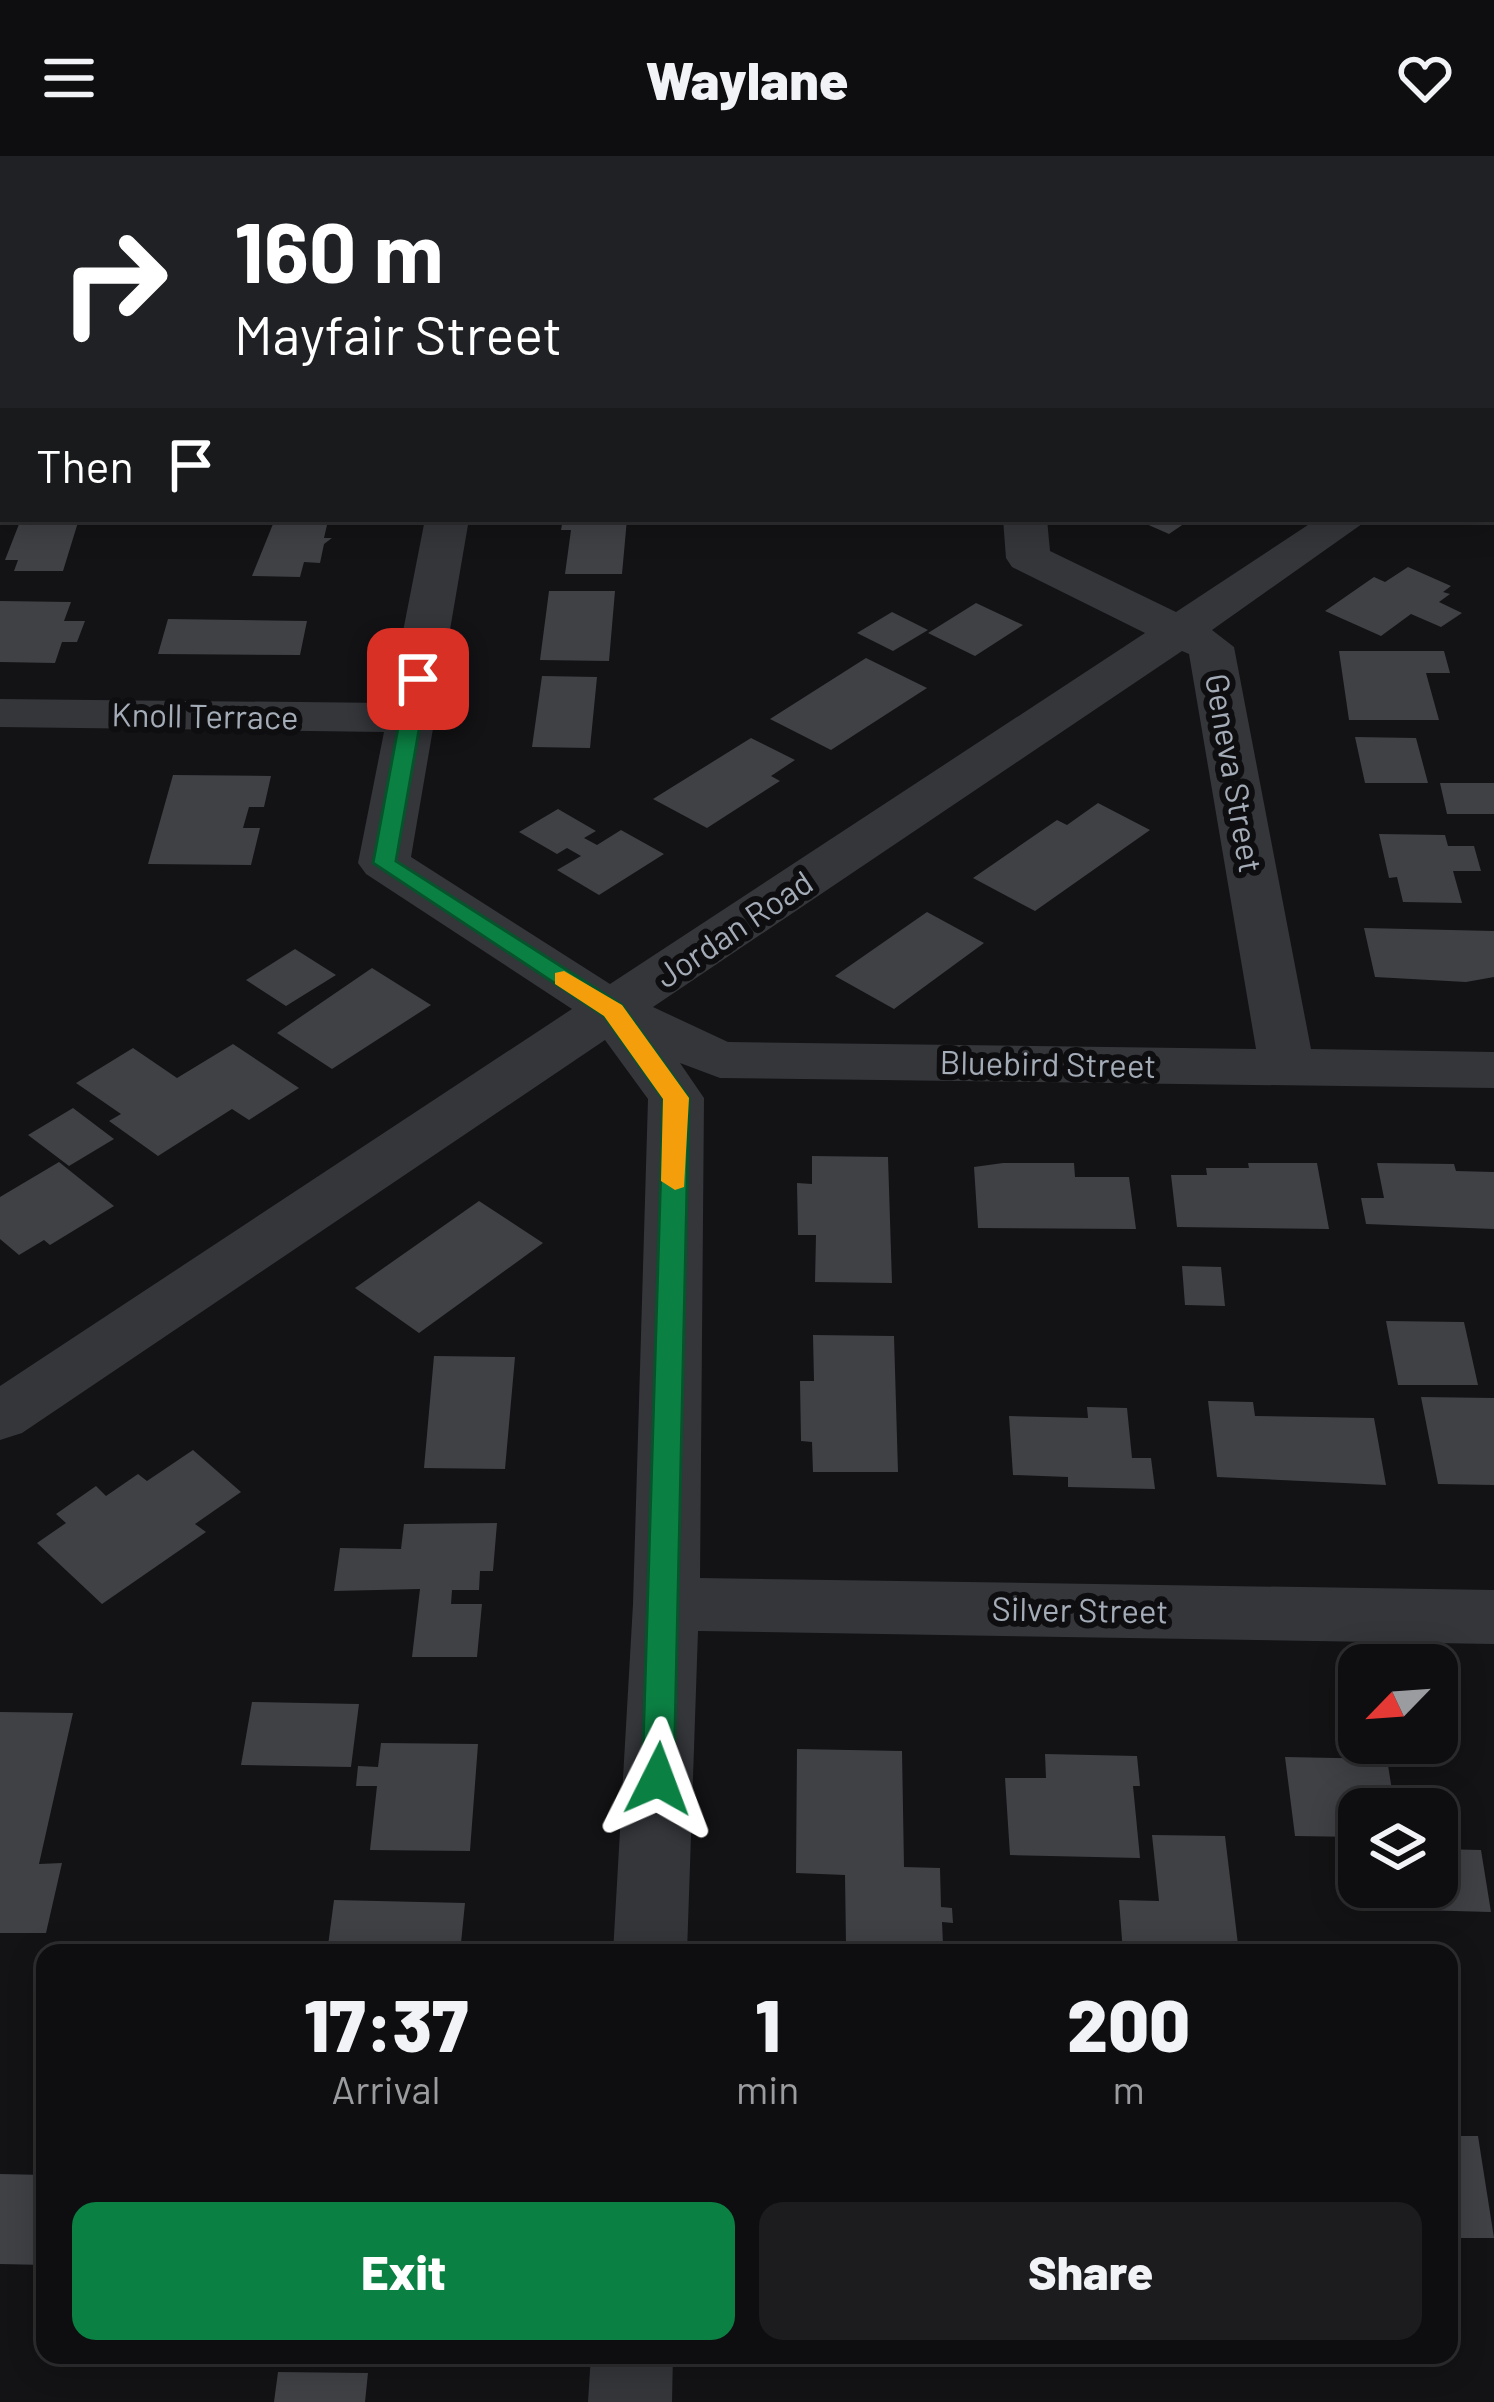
<!DOCTYPE html>
<html lang="en">
<head>
<meta charset="utf-8">
<style>
	:root { --surface:#0e0e10; --page:#1c1c1e; --text:#f1f3f6; --muted:#9b9c9f; --line:#2e2e30; --accent:#0b8043 }
	body { margin:0; font-family:Barlow,sans-serif; background:var(--page); color:var(--text); height:100vh; display:flex; flex-direction:column; font-size:45px; white-space:nowrap }
	* { box-sizing:border-box; margin:0 }
	p { font-size:39px; color:var(--muted) }
	.icon { flex:none; width:66px; height:66px; fill:none; stroke:currentColor; stroke-width:2; stroke-linecap:round; stroke-linejoin:round }
	.map { position:relative; flex:1; overflow:hidden }
	.drawer { position:absolute; left:36px; top:1788px; width:1422px; height:420px; display:flex; flex-direction:column; background:var(--surface); border-radius:24px; box-shadow:0 6px 30px #0003,0 0 0 3px var(--line) }
	.drawer>* { flex:none }
	.guide { position:absolute; left:0px; top:0px; width:1494px; height:366px; box-shadow:0 6px 30px #0003,0 0 0 3px var(--line); background:#202124; color:#fff; overflow:hidden }
	.needle { width:78px; rotate:245deg }
	.fabs { position:absolute; left:1338px; top:1488px; display:grid; gap:24px }
	.fabs a { display:grid; place-items:center; width:120px; height:120px; border-radius:24px; background:var(--surface); box-shadow:0 6px 30px #0003,0 0 0 3px var(--line); font-size:60px }
	.pin { position:absolute; display:grid; place-items:center; width:102px; height:102px; color:#fff; margin:-51px; border-radius:24px; box-shadow:0 6px 18px #0006 }
	.me { position:absolute; width:132px; margin:-66px; rotate:3deg; stroke-linejoin:round; filter:drop-shadow(0 0 9px #0008) }
	.turn { display:flex; align-items:center; gap:42px; height:252px; padding:0 36px; font-size:54px }
	.turn .icon { width:156px; height:156px; stroke-width:2.5 }
	.turn b { display:block; font-size:84px; line-height:102px }
	.then { display:flex; align-items:center; height:114px; padding:0 36px; background:#0003; gap:24px; font-size:45px }
	.eta { display:flex; justify-content:space-evenly; align-items:center; height:204px; text-align:center }
	.eta b { font-size:72px; font-weight:800; line-height:84px }
	.button { display:flex; gap:24px; margin-top:auto; padding:24px 36px }
	.button a { flex:1; height:138px; border-radius:24px; background:var(--accent); color:#fff; font-size:48px; font-weight:800; line-height:138px; text-align:center }
	.button a+a { background:var(--page); color:var(--text) }
	header { display:flex; justify-content:space-between; align-items:center; height:156px; padding:0 36px; background:var(--surface); font-size:54px; font-weight:800 }
	.map>svg:first-child { display:block }
	.building { fill:#3f4145 }
	.lines { fill:none; stroke-linecap:round; stroke-linejoin:round }
	.minor { fill:#34363a; fill-rule:evenodd }
	.route { fill:#0b8043; stroke:#07532c; stroke-width:3 }
	.slow { fill:#f59e0b }
	.labels { text-anchor:middle; stroke-width:12; stroke-linejoin:round; paint-order:stroke }
	.street-label { font-size:33px; fill:#a4acb7; stroke:#0e0e10 }
</style>
</head>
<body>
<header><svg class="icon" aria-label="menu" viewBox="0 0 24 24"><path d="M4 6h16M4 12h16M4 18h16"/></svg>Waylane<svg class="icon" aria-label="heart" viewBox="0 0 24 24"><path d="M12 20l-8-8c-3-5 5-10 8-4 3-6 11-1 8 4z"/></svg></header>
<div class="map">
<svg width="1494" height="2246" viewBox="0 0 1494 2246">
	<rect width="100%" height="100%" fill="#131315"/>
	<path class="building" d="M21 363H79L63 415H14L18 404H5Z
		M563 363H627L622 418H565L571 374H561Z
		M1135 363H1191L1169 378Z
		M273 368 327 369 324 382H332L324 388 320 407 304 406 300 421 252 420Z
		M1408 411 1451 430 1443 436 1450 438 1439 446 1462 457 1441 471 1411 458 1381 480 1325 455 1374 421 1385 426Z
		M549 435H615L609 505 540 504Z
		M0 445 71 446 64 465H85L77 486H62L55 507 0 506Z
		M976 447 1023 469 975 500 928 477Z
		M892 456 928 474 893 495 857 477Z
		M168 463 307 465 300 499 158 498Z
		M1339 495H1444L1450 517H1426L1439 564H1349Z
		M866 502 927 532 831 594 770 563Z
		M542 520 597 521 590 592 532 591Z
		M1355 581 1416 582 1428 627H1365Z
		M751 582 795 604 771 620 780 625 707 672 653 643Z
		M173 619 271 620 264 651H249L243 672H260L251 709 148 708Z
		M1440 627H1494V658H1447Z
		M1098 647 1150 674 1035 755 973 722 1057 664 1067 669Z
		M558 653 596 675 584 682 597 689 621 674 664 698 599 739 557 714 581 700 567 692 557 698 519 676Z
		M1379 678 1445 679 1448 690H1474L1481 715H1453L1462 747 1403 746 1397 721 1389 722Z
		M927 756 984 787 894 853 835 820Z
		M1364 772 1494 775V821L1466 826 1375 821Z
		M295 793 336 819 286 850 246 824Z
		M372 812 431 849 332 913 277 877Z
		M233 888 299 932 249 964 232 953 158 1000 109 965 121 958 76 927 133 892 177 922Z
		M73 952 114 983 69 1010 28 979Z
		M812 1000 888 1001 892 1127 815 1126 816 1079H798L797 1027 812 1028Z
		M59 1006 114 1050 50 1089 44 1084 19 1099 0 1083V1041Z
		M1003 1007H1074L1075 1021H1129L1136 1073 978 1072 974 1011Z
		M1248 1007H1317L1329 1073 1177 1071 1171 1019H1207L1206 1012H1249Z
		M1377 1007 1454 1008 1456 1015 1494 1016V1073L1366 1068 1361 1042H1384Z
		M479 1045 543 1087 419 1177 355 1132Z
		M1182 1110 1221 1111 1225 1150 1185 1149Z
		M1386 1165 1464 1166 1478 1229H1398Z
		M813 1179 894 1180 898 1316H813L812 1286 801 1285 800 1225H814Z
		M434 1200 515 1201 505 1313 424 1312Z
		M1421 1241 1494 1242V1329L1438 1328Z
		M1208 1245 1253 1246 1255 1260 1374 1262 1386 1329 1217 1321Z
		M1087 1251 1127 1252 1132 1302H1151L1155 1333 1068 1331V1321L1013 1319 1009 1260 1088 1262Z
		M193 1294 241 1336 195 1368 206 1376 102 1448 37 1387 66 1367 56 1358 96 1330 106 1340 138 1318 147 1325Z
		M497 1367 493 1415H480L479 1434H452L451 1448H482L477 1501H412L420 1433 334 1435 340 1392 401 1393 404 1368Z
		M252 1546 359 1548 351 1611 241 1609Z
		M0 1556 73 1557 39 1708 62 1707 46 1777H0Z
		M381 1587 478 1588 470 1695 370 1694 377 1630H356L358 1610 378 1611Z
		M797 1593 902 1595 904 1711 940 1712 941 1751 952 1752 953 1767 942 1766 943 1788H846L845 1719 796 1717Z
		M1045 1598 1137 1600 1140 1630H1133L1140 1702 1010 1699 1005 1622H1046Z
		M1285 1601 1387 1603 1395 1653H1359V1681L1295 1680Z
		M1152 1679 1225 1680 1239 1797H1123L1119 1744 1159 1745Z
		M1437 1693 1481 1694 1491 1756 1417 1754 1414 1731H1437Z
		M334 1744 465 1747 460 1797H327Z
		M1449 1980H1478L1494 2082H1449Z
		M0 2018 45 2019V2109L0 2108Z
		M278 2216 368 2217 365 2246H274Z"/>
	<g class="lines">
		<path class="minor" d="M1029 0H1065V3H1029Z
			M0 125H3V149H0Z
			M1494 252V279L1491 280V253Z
			M425 363H469L411 701 610 828 1145 477 1012 411 1006 402 1003 363H1047L1050 395 1176 456 1317 363H1369L1212 474 1234 491 1311 893 1494 896V932L720 922 680 907 704 942 700 1422 1494 1434V1488L698 1475 687 1797H613L633 1448 648 943 605 884 22 1277 0 1284V1230L572 853 366 718 358 707 384 576 0 571V543L389 547ZM1182 495 1189 498 1256 893 728 886 653 851Z
			M591 2199H673L672 2246H588Z"/>
	</g>
	<path class="route" d="M418 516 428 523 396 705 622 849 689 942 674 1623 669 1632H647L642 1623 663 943 604 860 373 707 407 523Z"/>
	<path class="slow" d="M564 815 622 849 689 942 684 1031 675 1034 661 1025 663 943 604 860 555 828V817Z"/>
	<g class="labels">
		<g class="street-label">
			<text transform="translate(205 560) rotate(1)" y="12">Knoll Terrace</text>
			<text transform="translate(1234 617) rotate(80)" y="12">Geneva Street</text>
			<text transform="translate(734 773) rotate(-34)" y="12">Jordan Road</text>
			<text transform="translate(1048 908) rotate(1)" y="12">Bluebird Street</text>
			<text transform="translate(1080 1454) rotate(1)" y="12">Silver Street</text>
		</g>
	</g>
</svg>
<div class="fabs">
<a><svg class="needle" viewBox="-14 -14 28 28"><path d="M0-13l5 13h-10z" fill="#e53935"/><path d="M0 13l5-13h-10z" fill="#9b9c9f"/></svg></a>
<a><svg class="icon" aria-label="layers" viewBox="0 0 24 24"><path d="M12 4l9 5-9 5-9-5zM3 14l9 5 9-5"/></svg></a>
</div>
<div class="pin" style="left:418px;top:523px;background:#d93025"><svg class="icon" aria-label="arrive" viewBox="0 0 24 24"><path d="M6 21V4h12l-3 4 3 4H6"/></svg></div>
<svg class="me" style="left:658px;top:1623px" viewBox="-20 -20 40 40"><path d="M0-17L14 15 0 8-14 15z" fill="#0b8043" stroke="#fff" stroke-width="4"/></svg>
<div class="guide">
<div class="turn"><svg class="icon" aria-label="right" viewBox="0 0 24 24"><path d="M7 20v-9h11M14 6l5 5-5 5"/></svg><div><b>160 m</b>Mayfair Street</div></div>
<div class="then">Then<svg class="icon" aria-label="arrive" viewBox="0 0 24 24"><path d="M6 21V4h12l-3 4 3 4H6"/></svg></div>
</div>
<section class="drawer">
<div class="eta">
<div><b>17:37</b><p>Arrival</p></div>
<div><b>1</b><p>min</p></div>
<div><b>200</b><p>m</p></div>
</div>
<div class="button"><a>Exit</a><a>Share</a></div>
</section>
</div>
</body>
</html>
